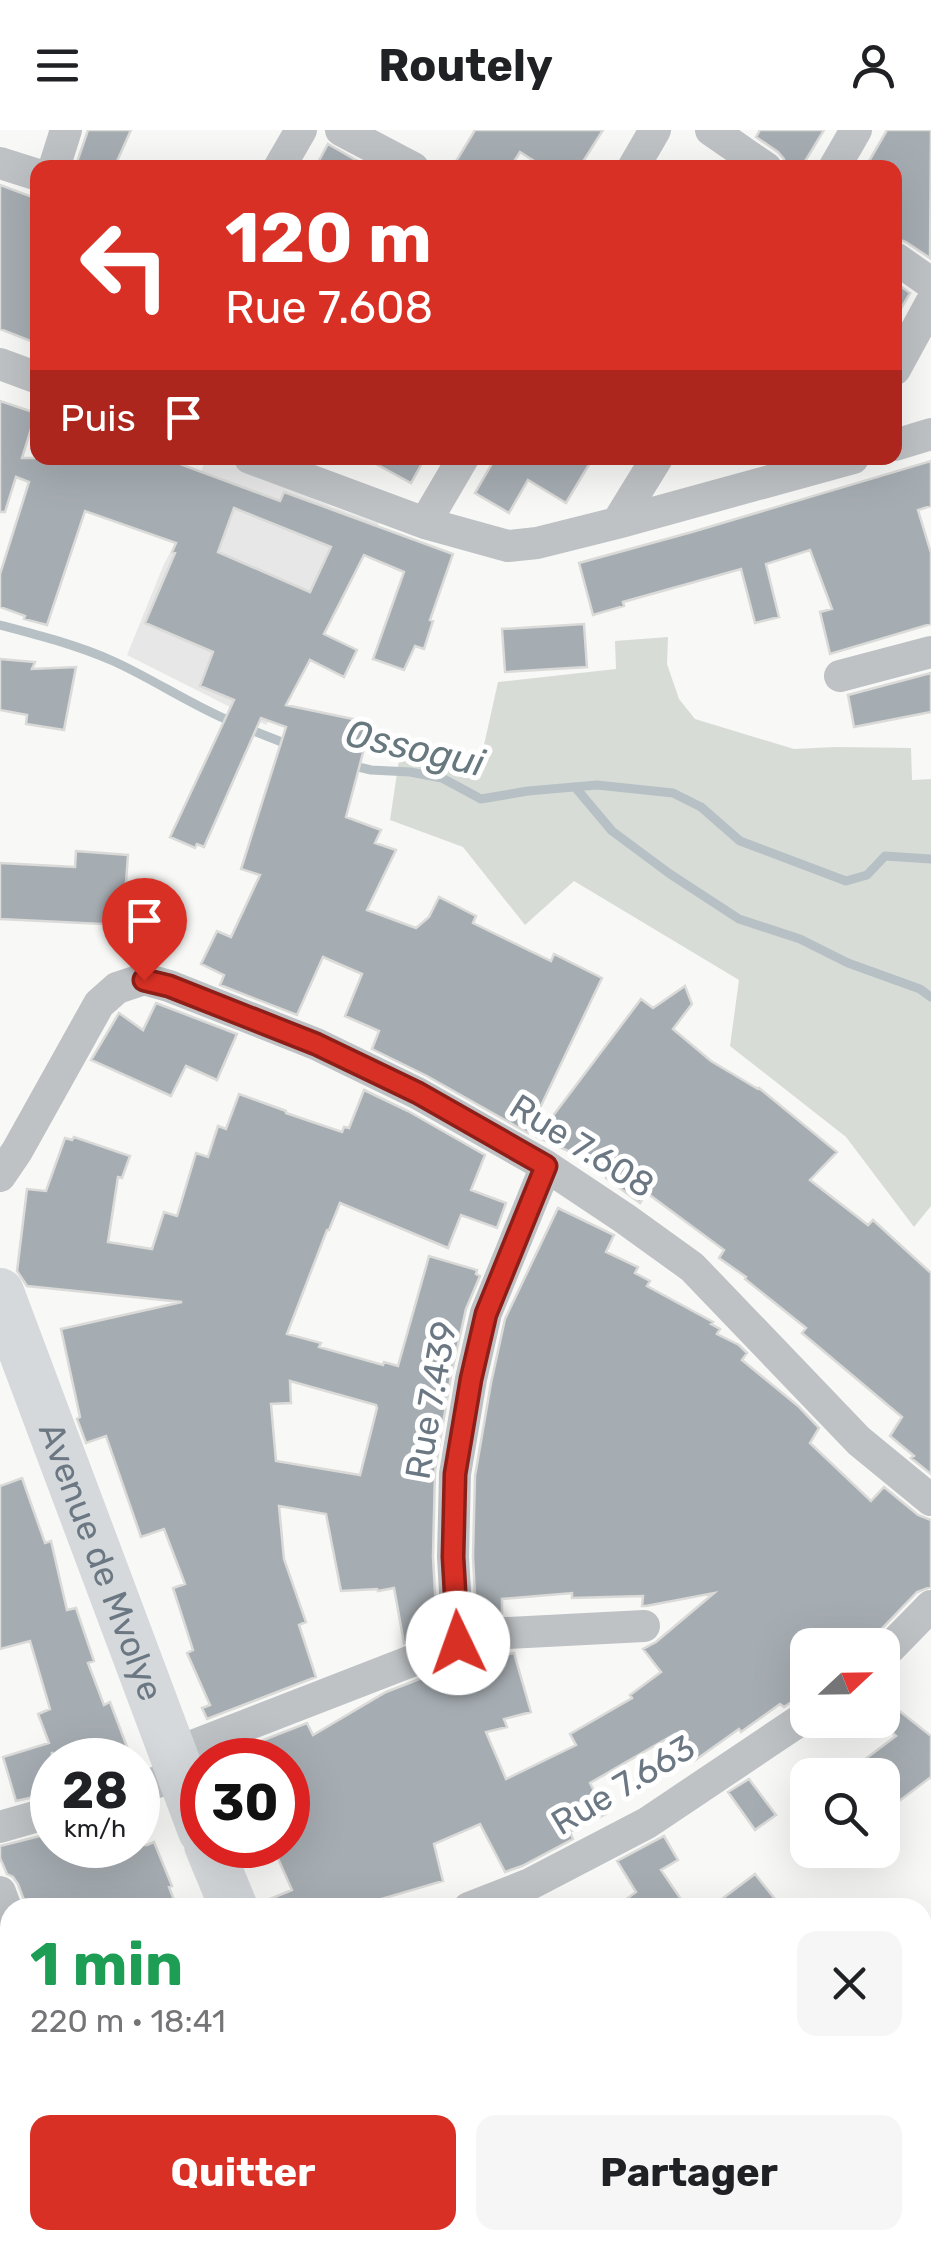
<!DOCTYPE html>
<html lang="fr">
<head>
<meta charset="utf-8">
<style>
	:root { --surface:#fff; --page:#f6f6f6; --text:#202124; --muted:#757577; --accent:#d93025 }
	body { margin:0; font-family:Rubik,sans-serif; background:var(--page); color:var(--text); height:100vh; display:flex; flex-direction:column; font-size:38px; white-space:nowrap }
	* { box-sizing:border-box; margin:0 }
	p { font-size:32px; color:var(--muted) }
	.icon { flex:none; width:55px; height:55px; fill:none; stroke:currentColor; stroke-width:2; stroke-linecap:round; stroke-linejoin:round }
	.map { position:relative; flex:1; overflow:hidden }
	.side { position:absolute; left:0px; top:1768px; width:932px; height:352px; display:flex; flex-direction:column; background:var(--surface); border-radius:30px 30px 0 0; box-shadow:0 10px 40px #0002 }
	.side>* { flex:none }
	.banner { position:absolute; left:30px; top:30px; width:872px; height:305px; border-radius:20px; box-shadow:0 10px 40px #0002; background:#d93025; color:#fff; overflow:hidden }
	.needle { width:65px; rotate:68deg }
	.fabs { position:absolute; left:790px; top:1498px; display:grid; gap:20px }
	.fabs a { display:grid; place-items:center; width:110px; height:110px; border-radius:20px; background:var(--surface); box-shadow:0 10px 40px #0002; font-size:50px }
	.speed { position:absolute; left:30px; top:1608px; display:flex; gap:20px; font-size:50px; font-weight:700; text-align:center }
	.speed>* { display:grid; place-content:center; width:130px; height:130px; border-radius:50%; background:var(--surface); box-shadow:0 10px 40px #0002; line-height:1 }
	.speed small { font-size:25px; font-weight:400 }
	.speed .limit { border:15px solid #d22; background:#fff; color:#111 }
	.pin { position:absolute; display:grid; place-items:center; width:85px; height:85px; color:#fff; margin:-102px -42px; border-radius:50% 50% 50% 0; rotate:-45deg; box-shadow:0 0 10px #0007 }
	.pin .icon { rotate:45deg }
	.me { position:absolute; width:110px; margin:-55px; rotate:357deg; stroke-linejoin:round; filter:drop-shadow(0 0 8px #0008) }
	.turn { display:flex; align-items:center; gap:35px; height:210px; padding:0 30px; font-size:45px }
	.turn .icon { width:130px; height:130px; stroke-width:2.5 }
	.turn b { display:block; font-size:70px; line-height:85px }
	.then { display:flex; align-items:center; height:95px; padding:0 30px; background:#0003; gap:20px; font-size:38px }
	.round { display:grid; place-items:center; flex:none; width:105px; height:105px; border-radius:20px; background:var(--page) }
	.head { display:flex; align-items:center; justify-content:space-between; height:170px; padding:0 30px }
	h1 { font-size:60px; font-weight:700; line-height:75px; color:#1e9e55 }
	.primary-button { display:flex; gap:20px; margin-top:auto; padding:20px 30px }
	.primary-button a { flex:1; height:115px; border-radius:20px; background:var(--accent); color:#fff; font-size:40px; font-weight:700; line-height:115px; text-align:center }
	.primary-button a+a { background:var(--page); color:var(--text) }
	header { display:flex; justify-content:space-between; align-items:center; height:130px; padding:0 30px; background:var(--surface); font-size:45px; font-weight:700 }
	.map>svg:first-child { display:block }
	.built { fill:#e6e7e6 }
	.green { fill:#d8dcd6 }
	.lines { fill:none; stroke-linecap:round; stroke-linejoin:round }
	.stream { stroke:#b7c1c5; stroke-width:9 }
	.building { fill:#a6adb2; stroke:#dadad8; stroke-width:2.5; fill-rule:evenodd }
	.street { stroke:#bec2c5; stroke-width:32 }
	.secondary { stroke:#d5d9dc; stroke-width:48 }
	.route-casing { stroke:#8d1f18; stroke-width:25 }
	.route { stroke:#d93025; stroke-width:18 }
	.labels { text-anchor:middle; stroke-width:10; stroke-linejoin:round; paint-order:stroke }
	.street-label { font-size:35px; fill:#6b7883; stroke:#fff }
	.water-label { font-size:38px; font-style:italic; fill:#67787f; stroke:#fff }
</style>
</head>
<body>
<header><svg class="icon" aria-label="menu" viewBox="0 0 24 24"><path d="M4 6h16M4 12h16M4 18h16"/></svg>Routely<svg class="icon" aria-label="person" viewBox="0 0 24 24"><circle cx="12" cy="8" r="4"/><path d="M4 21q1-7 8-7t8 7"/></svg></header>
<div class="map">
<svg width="931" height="2119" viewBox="0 0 931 2119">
	<rect width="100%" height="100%" fill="#f8f8f6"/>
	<path class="built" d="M206 328H223L333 377 379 393 339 477 276 593 269 590 266 595 127 525 164 434 175 414Z"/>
	<path class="green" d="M668 507 667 534 679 569 695 589 794 619 835 617 911 618 912 650 931 649V1076L914 1097 846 1007 730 916 739 850 574 751 525 795 463 717 390 690 399 630 478 642 498 552 616 539 615 511Z"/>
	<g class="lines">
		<path class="stream" d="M0 495C38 505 77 515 113 531 153 549 191 575 232 592
			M246 598 292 616
			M350 635 371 640 410 642 442 648 481 669 528 661 597 655 673 663 701 677 740 711 846 751 867 745 885 726 931 729
			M575 657 612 701 670 744 739 789 800 809 848 833 920 859 931 867"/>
	</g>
	<path class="building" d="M88 0H131L114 38H75Z
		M475 0H603L579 38H545L520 22 510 38H452Z
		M760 0H824L801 38H786L784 29 778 22 756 7Z
		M887 0H931L930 128 906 112 895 108V38H865Z
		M328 14 361 33 358 38H315Z
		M0 55 38 69V214L0 199Z
		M895 152 910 163 895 189Z
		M0 271 36 283 22 328H164L280 371 284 362 453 424 430 490 433 491 424 519 415 516 404 540 373 529 404 442 364 425 324 504 357 520 344 547 310 530 286 575 372 593 368 619H364L346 687 381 700 375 713 396 720 367 780 416 798 429 787 439 767 476 786 473 793 551 831 554 824 602 848 528 1003 427 946 372 919 379 901 345 886 362 844 323 827 297 885 220 855 224 845 201 834 217 801 231 807 260 745 241 739 286 597 261 588 204 717 197 714 195 718 170 707 234 570 200 556 213 522 145 493 175 423 172 422 176 413 85 381 47 495 24 489 25 486 0 477V444L29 352 16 347 5 382H0ZM234 378 331 417 310 462 218 422Z
		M365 328H425L411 353Z
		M490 328H593L566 373 528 350 509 383 475 363 494 330Z
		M931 331V376L918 380 931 423V494L830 524 820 482 832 479 810 420 766 434 779 487 755 493 741 439 623 472 624 476 593 485 579 433 692 402Z
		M584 494 587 537 505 542 502 499Z
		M0 529 35 532 32 539 76 537 64 600 26 594 27 585 0 580Z
		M931 543V582L854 597 848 565Z
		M76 721 128 725 123 795 0 789V733L75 737Z
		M685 856 692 874 673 899 711 931 758 959 759 958 837 1022 810 1050 868 1095 873 1090 931 1143V1344L911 1328 914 1326 890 1306 902 1287 802 1203 806 1198 745 1149 746 1147 719 1128 724 1120 647 1063 640 1073 606 1048 611 1040 537 1007 641 869 653 878Z
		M156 873 237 904 217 950 186 936 171 966 91 930 119 883 143 900Z
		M364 960 408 981 485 1025 471 1060 506 1073 497 1098 461 1085 448 1118 340 1073 329 1100H327L287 1204 321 1213 319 1217 383 1235 384 1232 398 1236 429 1126 477 1140 476 1144 480 1146 466 1179 451 1246 435 1341 433 1427 437 1500 404 1513 394 1458 378 1461 377 1459 341 1461 326 1384 279 1376 284 1429 306 1492 299 1495 316 1547 207 1589 202 1578 210 1575 187 1523 193 1520 173 1458 185 1454 164 1399 141 1407 106 1306 86 1313 77 1289 80 1287 61 1199 182 1172 27 1156 17 1141 27 1059 46 1061 65 1008 72 1010 74 1007 130 1026 122 1048 118 1047 108 1112 152 1119 164 1082 177 1086 196 1023 208 1027 218 996 226 999 239 964 286 981V983L342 1002 344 997 349 998ZM290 1251 376 1275 377 1278 360 1345 276 1331 271 1274 291 1273Z
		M558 1078 614 1105 606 1122 638 1137 635 1143 650 1151 647 1156 713 1192 711 1194 720 1199 717 1204 739 1215 747 1223 742 1230 798 1276 819 1298 810 1313 871 1371 884 1357 918 1385 931 1390V1457L917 1462 866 1515H808V1565L798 1568 784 1577 780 1574 741 1602 739 1599 694 1631 675 1604 590 1653 606 1684 570 1702 573 1709 522 1736 505 1742 480 1694 434 1714 443 1751 351 1778H261L260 1773 292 1760 272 1715H288V1630H224L222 1626 307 1593 313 1605 386 1562 458 1534 514 1523 531 1582 504 1589 507 1597 486 1602 506 1649 576 1615 570 1604 632 1568 630 1565 661 1542 643 1519 656 1512 714 1463 646 1476H642L643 1466 572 1468V1463L502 1469V1483L476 1485 473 1427 475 1346 491 1253 505 1189Z
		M22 1348 45 1413 51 1411 67 1480 76 1478 94 1531 88 1533 104 1575 110 1572 132 1630H55L52 1622V1663L16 1671 3 1627 49 1613 38 1584 50 1579 30 1511 0 1519V1356Z
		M882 1567 931 1606V1647L882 1684V1645H844L896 1606 878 1590H882Z
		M749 1649 776 1685 755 1700 728 1662Z
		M52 1703V1715H147L154 1712 172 1756 169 1757 177 1778H27L18 1754 13 1747 7 1744 0 1728V1716Z
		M664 1706 678 1730 661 1740 687 1778H614L636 1762 617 1731Z
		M755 1744 782 1778H710Z"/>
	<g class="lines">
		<path class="street" d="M341 0 413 38
			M711 0 766 38
			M0 33 38 45
			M54 38 66 0
			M279 38 301 0
			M633 38 655 0
			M834 38 856 0
			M895 128 931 153
			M0 234 38 248
			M895 239 931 173
			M895 315 931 304
			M250 328 425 393 508 416 537 413 617 393 853 328
			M425 393 463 328
			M617 393 657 328
			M840 546 931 522
			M0 1046 17 1021 99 874 117 858 144 849 169 856 316 914 417 963 546 1036 624 1088 692 1137 859 1311 931 1370
			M458 1513 507 1503 644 1496
			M882 1526 931 1476
			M138 1658 180 1645 190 1617 458 1513 453 1427 455 1344 471 1249 486 1183 546 1036
			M0 1697 52 1682
			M0 1762 10 1789
			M469 1778 530 1754 647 1693 808 1585
			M922 1885 931 1876
			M132 2110 136 2119
			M754 2110 755 2119
			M191 2119 224 2110"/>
		<g class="secondary">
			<path id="s1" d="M0 1162 202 1701"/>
			<path d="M208 1715 234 1778"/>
			<path d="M372 2110 375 2119"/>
		</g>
	</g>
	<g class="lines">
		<defs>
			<path id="route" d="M144 850 169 856 316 914 418 963 546 1036 486 1184 471 1249 455 1344 453 1427 458 1513"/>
		</defs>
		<use href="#route" class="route-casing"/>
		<use href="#route" class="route"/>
	</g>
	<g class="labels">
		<g class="street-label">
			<text transform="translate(582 1016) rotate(32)" y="12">Rue 7.608</text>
			<text transform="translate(431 1270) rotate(-80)" y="12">Rue 7.439</text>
			<text dy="12" stroke="none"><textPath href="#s1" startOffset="288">Avenue de Mvolye</textPath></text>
			<text transform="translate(623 1655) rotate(-31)" y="12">Rue 7.663</text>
		</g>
		<g class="water-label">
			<text transform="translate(415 618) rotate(13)" y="13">Ossogui</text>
		</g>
	</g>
</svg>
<div class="fabs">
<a><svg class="needle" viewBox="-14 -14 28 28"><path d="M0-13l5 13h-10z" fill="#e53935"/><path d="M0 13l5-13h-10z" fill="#757577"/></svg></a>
<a><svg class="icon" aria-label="search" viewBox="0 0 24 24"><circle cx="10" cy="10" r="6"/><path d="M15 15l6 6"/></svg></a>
</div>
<div class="speed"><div>28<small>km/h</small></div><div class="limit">30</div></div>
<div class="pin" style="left:144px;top:850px;background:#d93025"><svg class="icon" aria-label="arrive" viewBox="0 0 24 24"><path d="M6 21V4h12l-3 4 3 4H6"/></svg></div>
<svg class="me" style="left:458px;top:1513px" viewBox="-20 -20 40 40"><circle r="19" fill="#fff"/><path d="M0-13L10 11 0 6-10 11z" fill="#d93025"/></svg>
<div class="banner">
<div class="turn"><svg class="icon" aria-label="left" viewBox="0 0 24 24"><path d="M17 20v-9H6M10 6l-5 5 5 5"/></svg><div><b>120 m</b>Rue 7.608</div></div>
<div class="then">Puis<svg class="icon" aria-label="arrive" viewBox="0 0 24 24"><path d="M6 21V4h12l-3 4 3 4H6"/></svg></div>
</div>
<section class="side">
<div class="head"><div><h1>1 min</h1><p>220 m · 18:41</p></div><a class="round"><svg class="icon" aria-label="close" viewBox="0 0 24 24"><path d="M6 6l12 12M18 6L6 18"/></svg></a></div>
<div class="primary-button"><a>Quitter</a><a>Partager</a></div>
</section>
</div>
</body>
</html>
